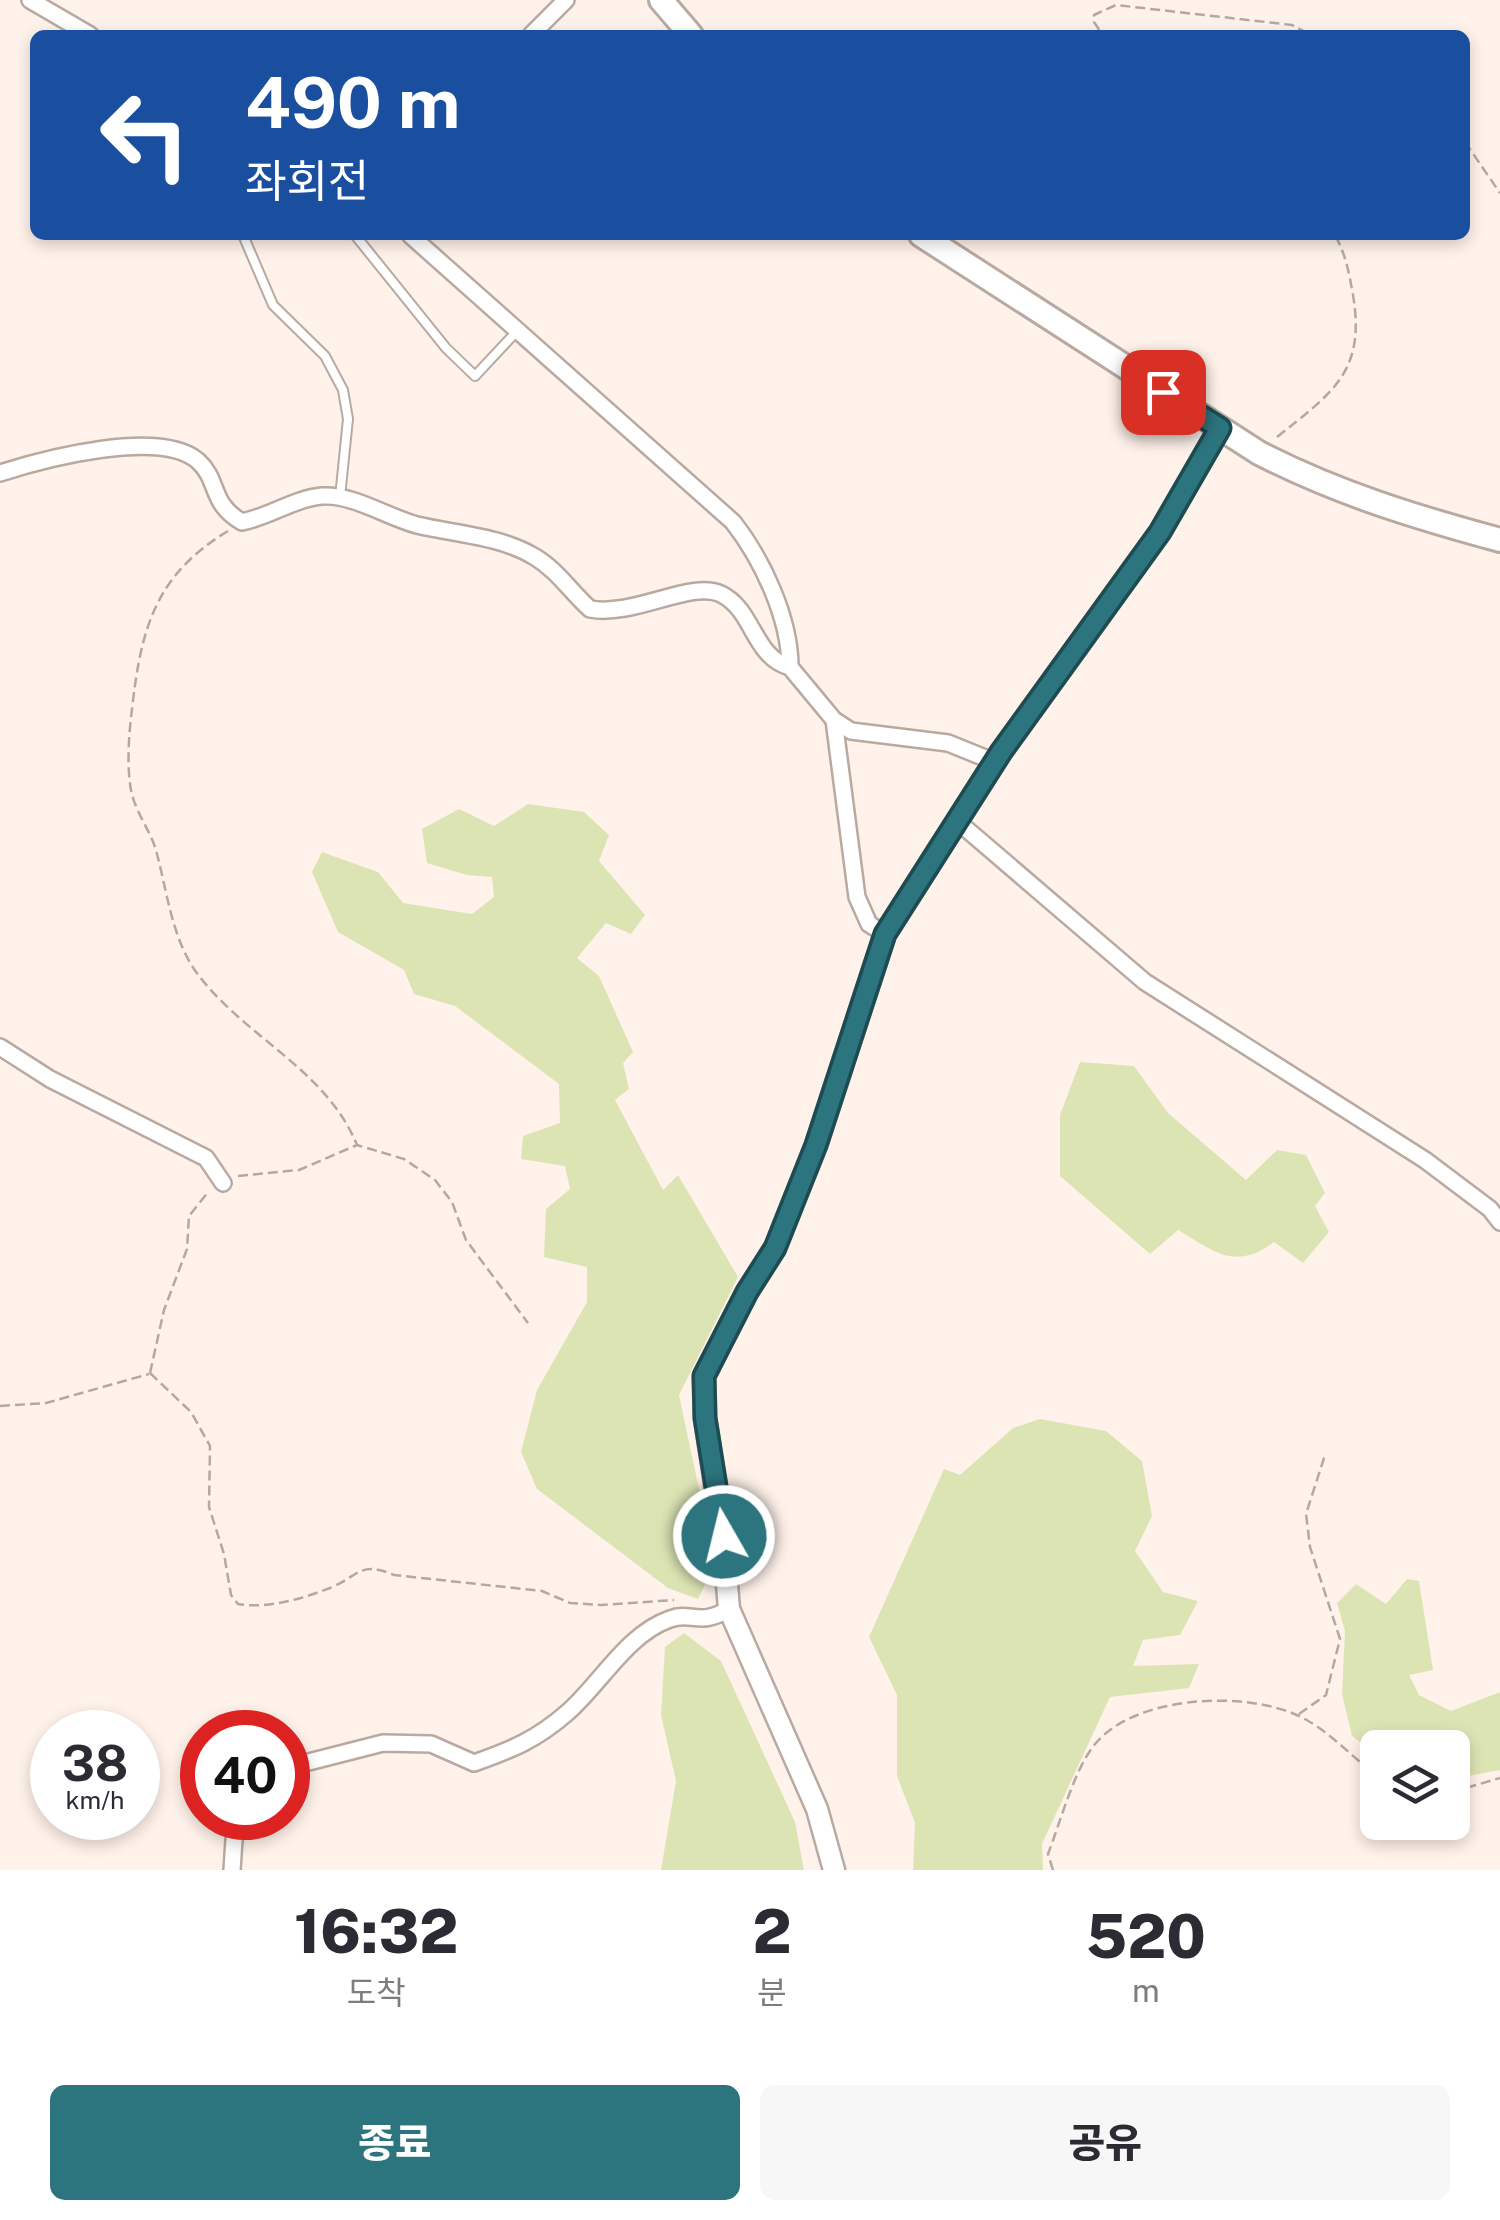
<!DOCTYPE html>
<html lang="ko">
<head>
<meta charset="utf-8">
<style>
	:root { --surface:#fff; --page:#f7f7f7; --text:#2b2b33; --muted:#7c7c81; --accent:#2c747e }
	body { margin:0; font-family:"Public Sans","Noto Sans KR",sans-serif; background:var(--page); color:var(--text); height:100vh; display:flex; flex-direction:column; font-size:38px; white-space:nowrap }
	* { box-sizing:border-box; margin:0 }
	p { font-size:32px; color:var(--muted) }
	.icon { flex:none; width:55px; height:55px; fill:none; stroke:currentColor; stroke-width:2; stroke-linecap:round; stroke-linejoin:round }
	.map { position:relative; height:1870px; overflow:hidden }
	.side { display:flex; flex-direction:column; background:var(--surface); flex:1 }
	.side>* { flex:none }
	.guide { position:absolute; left:30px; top:30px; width:1440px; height:210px; border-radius:15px; box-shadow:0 5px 15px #0003; background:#1a4fa0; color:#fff; overflow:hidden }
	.buttons { position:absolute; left:1360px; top:1730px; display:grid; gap:20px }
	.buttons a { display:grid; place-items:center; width:110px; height:110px; border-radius:15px; background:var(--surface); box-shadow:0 5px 15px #0003; font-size:50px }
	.speed { position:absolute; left:30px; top:1710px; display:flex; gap:20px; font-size:50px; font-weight:700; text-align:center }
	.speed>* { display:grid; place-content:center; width:130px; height:130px; border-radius:50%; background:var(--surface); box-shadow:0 5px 15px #0003; line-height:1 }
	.speed small { font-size:25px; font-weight:400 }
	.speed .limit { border:15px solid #d22; background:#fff; color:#111 }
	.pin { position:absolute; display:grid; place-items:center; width:85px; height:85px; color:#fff; margin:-42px; border-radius:20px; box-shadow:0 5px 15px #0006 }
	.me { position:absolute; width:110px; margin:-55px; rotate:352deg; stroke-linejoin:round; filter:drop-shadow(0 0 8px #0008) }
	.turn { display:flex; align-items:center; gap:35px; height:210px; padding:0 50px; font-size:45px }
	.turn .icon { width:130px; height:130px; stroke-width:2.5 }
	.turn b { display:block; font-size:70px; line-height:85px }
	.eta { display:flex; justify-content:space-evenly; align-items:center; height:170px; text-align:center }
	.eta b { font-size:60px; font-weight:800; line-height:70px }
	.button { display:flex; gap:20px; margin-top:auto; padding:20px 50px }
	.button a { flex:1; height:115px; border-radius:15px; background:var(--accent); color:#fff; font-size:40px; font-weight:800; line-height:115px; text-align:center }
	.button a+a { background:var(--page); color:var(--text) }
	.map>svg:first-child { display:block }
	.green { fill:#dde4b4 }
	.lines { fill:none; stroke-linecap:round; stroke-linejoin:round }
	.service-casing { stroke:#b9aaa1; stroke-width:12 }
	.minor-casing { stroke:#b9aaa1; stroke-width:20 }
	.tertiary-casing { stroke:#b9aaa1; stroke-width:25 }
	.secondary-casing { stroke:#b9aaa1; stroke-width:28 }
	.path { stroke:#b3a8a2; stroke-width:2.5; stroke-dasharray:10 5; stroke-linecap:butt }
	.service { stroke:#fff; stroke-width:8 }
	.minor { stroke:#fff; stroke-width:15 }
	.tertiary { stroke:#fff; stroke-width:20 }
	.secondary { stroke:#fff; stroke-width:22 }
	.route-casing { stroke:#1d4b52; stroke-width:25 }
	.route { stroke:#2c747e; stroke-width:18 }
</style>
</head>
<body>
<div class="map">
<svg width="1500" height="1870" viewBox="0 0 1500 1870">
	<rect width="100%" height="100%" fill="#fff2ea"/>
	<path class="green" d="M528 804 584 812 609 835 599 861 645 915 631 934 606 923 577 958 599 976 633 1052 623 1063 629 1089 615 1100 663 1190 678 1175 738 1277 679 1395 700 1494 709 1576 698 1599 668 1588 537 1489 521 1452 537 1390 587 1302V1267L544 1257 546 1209 570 1189 565 1166 521 1159 523 1136 560 1123 559 1084 455 1006 414 994 404 970 338 932 312 872 322 852 378 872 403 903 472 914 494 897 492 877 467 875 427 863 422 829 459 809 494 826Z
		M1080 1062 1134 1066 1168 1113 1246 1180 1277 1150 1306 1155 1325 1193 1315 1206 1329 1232 1303 1263 1274 1242C1235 1271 1215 1252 1178 1230L1150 1254 1060 1176V1115Z
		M1040 1419 1106 1431 1142 1461 1152 1516 1135 1551 1163 1592 1198 1601 1180 1635 1143 1640 1133 1666 1199 1664 1189 1688 1110 1697 1042 1844 1043 1870H913L915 1823 897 1776V1695L869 1637 944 1469 960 1475 1013 1428Z
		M1407 1579 1419 1581 1433 1670 1409 1675 1419 1695 1451 1711 1500 1692V1770L1468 1776 1453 1774 1452 1748H1378L1377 1755 1352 1736 1342 1694 1345 1631 1337 1603 1356 1584 1386 1604Z
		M684 1633 721 1661 795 1822 804 1870H661L676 1781 661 1715 665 1647Z"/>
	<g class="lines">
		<defs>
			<path id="service" d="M243 235 273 305 325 356 343 390 348 419 340 497
				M355 235 446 348 475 376 517 331"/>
			<path id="minor" d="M30 0 90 35
				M531 35 566 0
				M410 235 733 522C762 559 790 618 790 667
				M0 473C44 459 160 428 198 461 220 481 209 503 242 522 268 517 296 498 322 496 353 494 387 517 417 525 455 534 501 536 535 557 557 570 571 592 590 609 635 617 690 580 721 594 754 610 753 657 790 667L834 720 851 731 948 743 995 762
				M834 720 857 897 869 924 885 934
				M957 821 1145 982 1425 1160 1490 1209 1500 1222
				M0 1047 50 1079 206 1158 223 1183
				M288 1772 293 1766 383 1743 431 1744 474 1763C513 1749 536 1740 568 1712 601 1683 627 1634 670 1619 692 1611 699 1627 729 1609
				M232 1870 234 1840 241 1818"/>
			<path id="tertiary" d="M834 1870 817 1809 729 1609 723 1536 705 1418 704 1376 747 1292 775 1248 816 1145 885 934 1001 752 1160 532 1220 428"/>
			<path id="secondary" d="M661 0 691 35
				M921 235 1259 453C1337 493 1415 517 1500 540"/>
		</defs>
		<use href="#service" class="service-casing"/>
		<use href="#minor" class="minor-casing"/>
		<use href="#tertiary" class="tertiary-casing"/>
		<use href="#secondary" class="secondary-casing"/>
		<path class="path" d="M1113 35 1100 31 1094 22V15L1116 5 1292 25 1311 35
			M1465 142 1500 193
			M1277 437C1332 393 1366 372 1353 295 1349 273 1346 255 1335 235
			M228 531C155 575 141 629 132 709 129 732 127 761 130 784 133 811 151 829 157 854 167 892 172 936 194 969 241 1036 325 1067 357 1145
			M238 1176 299 1170 357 1145 404 1159 435 1180 452 1202 466 1240 528 1323
			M150 1373 191 1412 210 1446 209 1507 224 1554 231 1595 238 1604C268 1609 301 1599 330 1588 358 1577 359 1560 394 1575L542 1591 570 1603 601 1605 674 1600
			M150 1373 164 1310 187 1249 189 1216 209 1191
			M0 1406 46 1403 149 1374
			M1299 1714 1326 1695 1340 1639 1310 1547 1306 1514 1325 1455
			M1452 1792 1500 1778
			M1053 1870 1048 1854C1060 1823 1073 1774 1092 1748 1130 1695 1244 1690 1299 1716 1330 1731 1350 1756 1378 1776"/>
		<use href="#service" class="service"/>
		<use href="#minor" class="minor"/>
		<use href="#tertiary" class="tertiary"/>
		<use href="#secondary" class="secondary"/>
	</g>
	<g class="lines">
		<defs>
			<path id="route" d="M724 1536 705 1418 704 1376 747 1292 775 1248 816 1145 885 934 1001 752 1160 532 1220 428 1163 392"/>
		</defs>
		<use href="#route" class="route-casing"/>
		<use href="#route" class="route"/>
	</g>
</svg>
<div class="buttons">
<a><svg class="icon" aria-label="layers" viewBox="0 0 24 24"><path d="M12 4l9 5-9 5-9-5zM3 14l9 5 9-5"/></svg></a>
</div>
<div class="speed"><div>38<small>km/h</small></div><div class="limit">40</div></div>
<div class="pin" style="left:1163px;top:392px;background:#d93025"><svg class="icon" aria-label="arrive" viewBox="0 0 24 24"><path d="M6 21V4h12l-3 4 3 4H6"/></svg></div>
<svg class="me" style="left:724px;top:1536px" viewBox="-20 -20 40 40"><circle r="17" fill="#2c747e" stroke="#fff" stroke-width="3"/><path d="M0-11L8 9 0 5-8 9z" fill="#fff"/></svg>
<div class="guide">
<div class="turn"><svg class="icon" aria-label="left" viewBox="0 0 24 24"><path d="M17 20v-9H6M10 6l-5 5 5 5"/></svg><div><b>490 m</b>좌회전</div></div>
</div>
</div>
<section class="side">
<div class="eta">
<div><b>16:32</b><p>도착</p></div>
<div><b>2</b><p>분</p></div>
<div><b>520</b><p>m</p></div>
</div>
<div class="button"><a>종료</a><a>공유</a></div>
</section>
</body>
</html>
